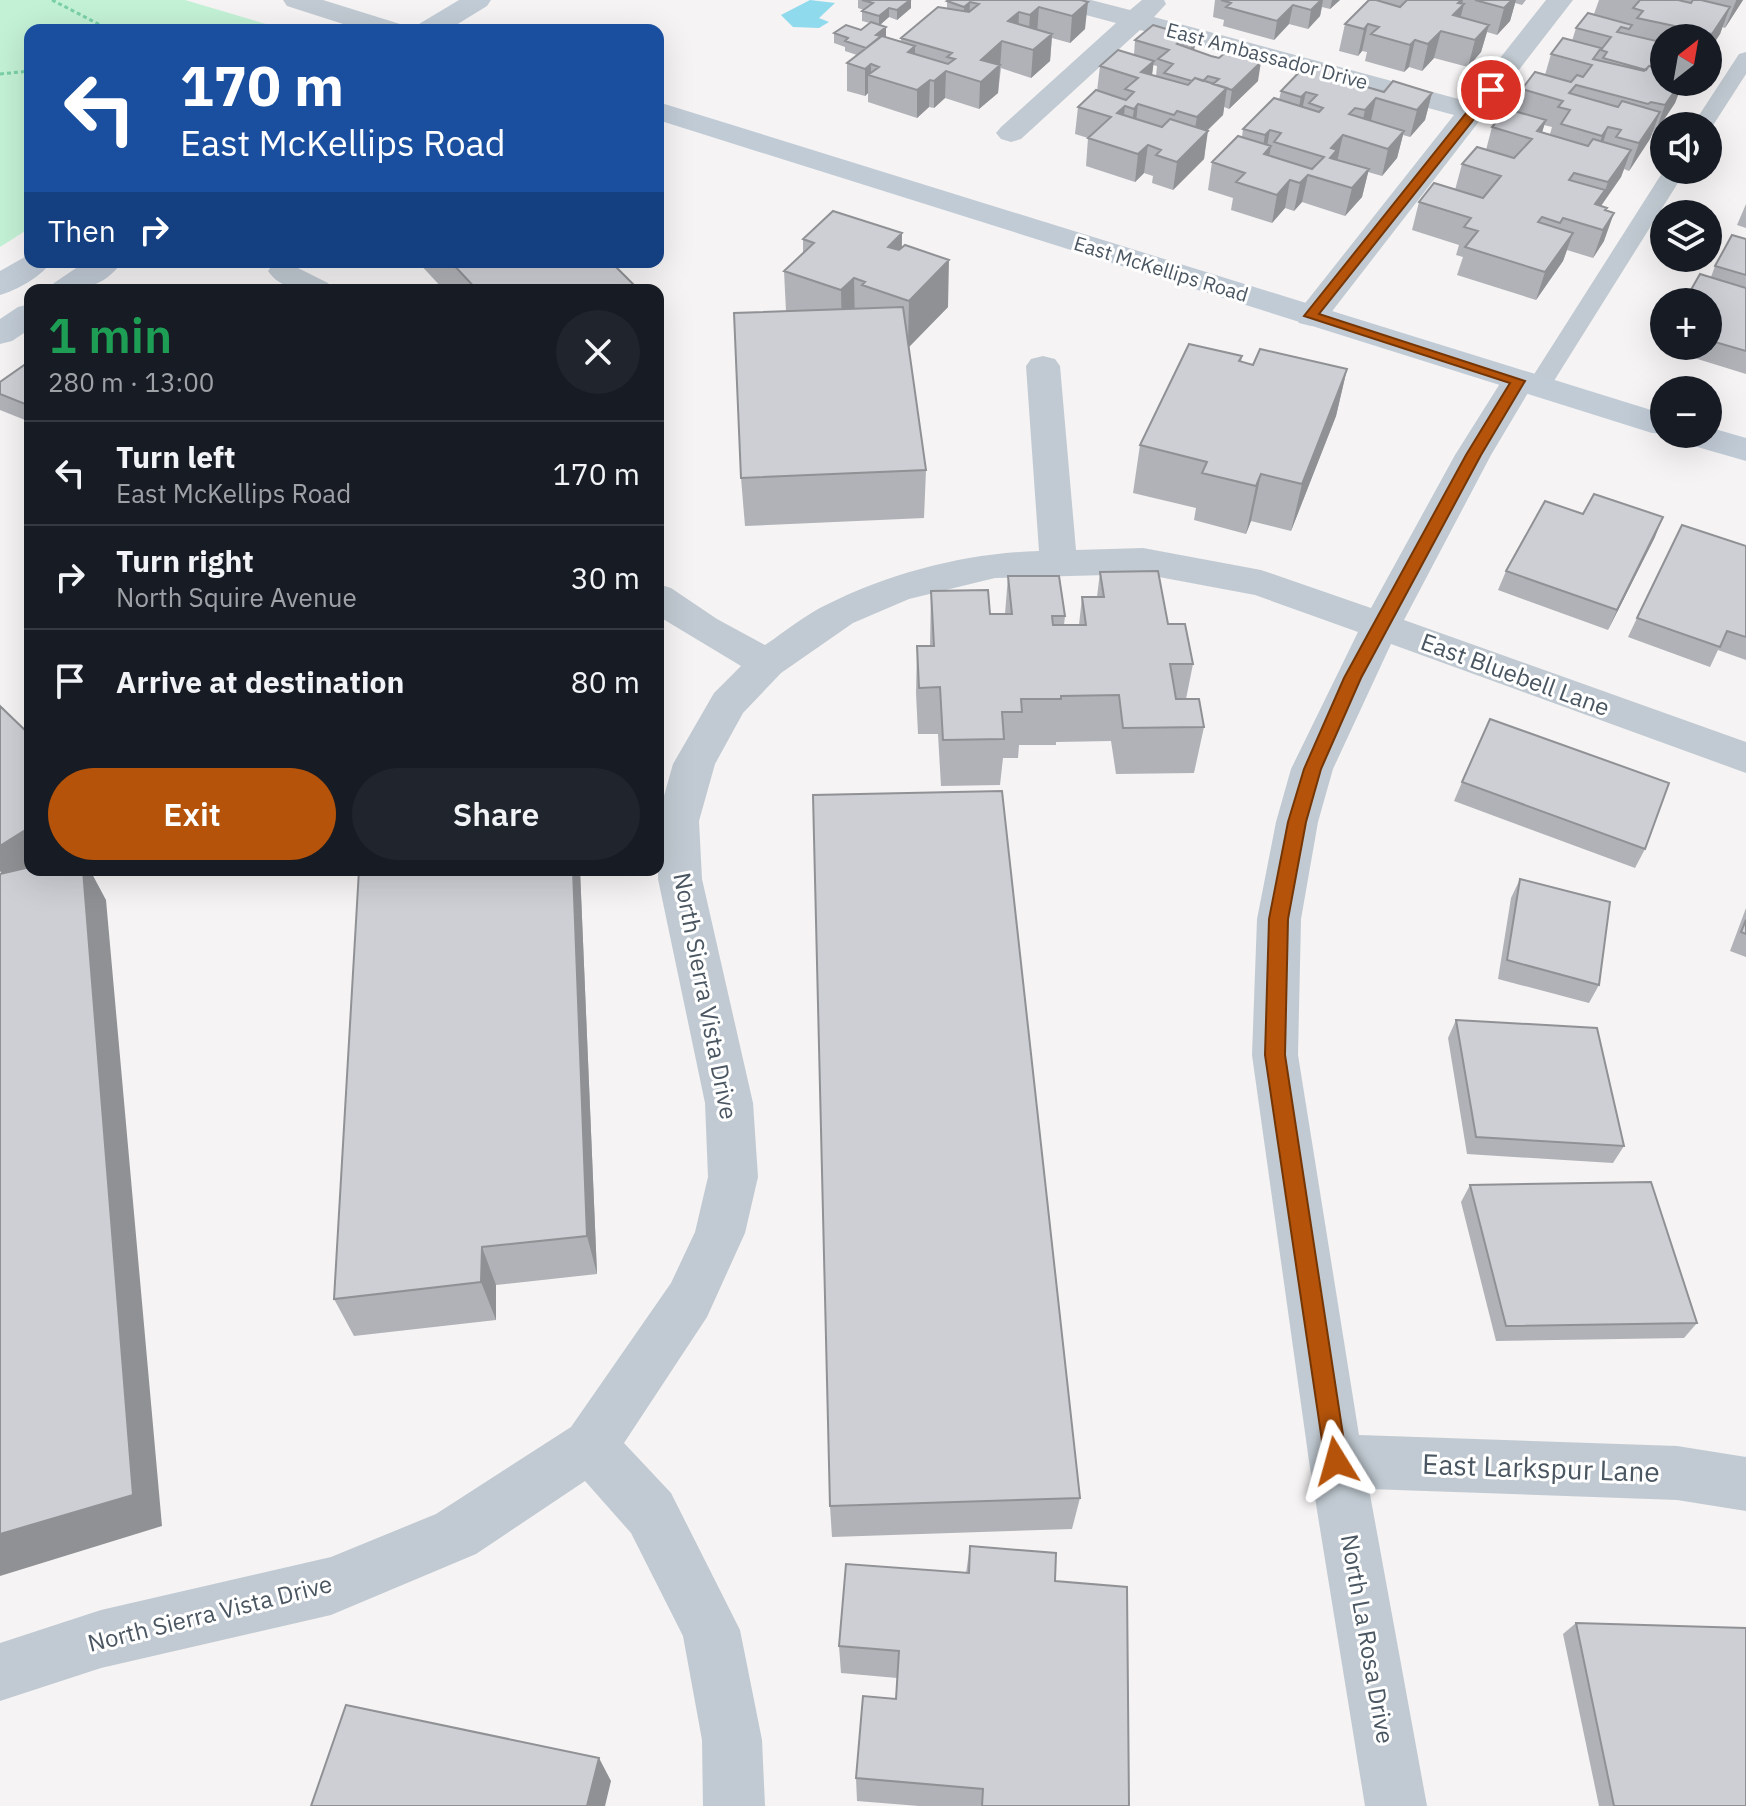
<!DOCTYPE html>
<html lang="en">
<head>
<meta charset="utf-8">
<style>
	:root { --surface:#171b24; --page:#20242c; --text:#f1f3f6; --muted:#9ea1a6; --line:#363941; --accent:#b45309 }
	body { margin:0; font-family:"IBM Plex Sans",sans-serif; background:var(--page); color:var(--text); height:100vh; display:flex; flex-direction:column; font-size:30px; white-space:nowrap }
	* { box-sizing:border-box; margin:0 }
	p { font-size:26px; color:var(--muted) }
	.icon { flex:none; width:44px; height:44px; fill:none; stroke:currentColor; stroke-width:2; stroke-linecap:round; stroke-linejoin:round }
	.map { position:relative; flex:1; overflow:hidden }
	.details { position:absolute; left:24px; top:284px; width:640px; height:592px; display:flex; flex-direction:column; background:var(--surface); border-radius:16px; box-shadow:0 8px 32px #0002 }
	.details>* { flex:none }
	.hud { position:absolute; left:24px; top:24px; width:640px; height:244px; border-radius:16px; box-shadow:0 8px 32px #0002; background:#1a4fa0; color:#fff; overflow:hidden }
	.needle { width:52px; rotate:31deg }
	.buttons { position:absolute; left:1650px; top:24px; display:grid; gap:16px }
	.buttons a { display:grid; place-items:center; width:72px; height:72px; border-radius:50%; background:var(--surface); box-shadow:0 8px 32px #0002; font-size:40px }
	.pin { position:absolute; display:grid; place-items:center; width:68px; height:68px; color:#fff; margin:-34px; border:4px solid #fff; border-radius:50%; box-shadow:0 2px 8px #0007 }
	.me { position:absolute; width:88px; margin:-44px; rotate:352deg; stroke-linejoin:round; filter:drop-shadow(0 0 6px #0008) }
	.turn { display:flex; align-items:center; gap:28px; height:168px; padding:0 24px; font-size:36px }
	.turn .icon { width:104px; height:104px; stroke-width:2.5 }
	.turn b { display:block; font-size:56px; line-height:68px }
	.then { display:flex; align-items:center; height:76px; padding:0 24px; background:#0003; gap:16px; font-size:30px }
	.round { display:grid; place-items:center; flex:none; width:84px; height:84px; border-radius:42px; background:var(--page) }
	.head { display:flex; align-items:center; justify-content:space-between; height:136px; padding:0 24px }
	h1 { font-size:48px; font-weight:600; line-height:60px; color:#1e9e55 }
	.button { display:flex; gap:16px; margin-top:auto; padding:16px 24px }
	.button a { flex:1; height:92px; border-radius:48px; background:var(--accent); color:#fff; font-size:32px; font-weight:600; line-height:92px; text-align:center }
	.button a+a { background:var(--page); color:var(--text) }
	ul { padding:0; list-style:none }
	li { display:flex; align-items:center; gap:24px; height:104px; padding:0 24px; border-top:2px solid var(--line) }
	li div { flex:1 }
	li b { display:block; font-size:30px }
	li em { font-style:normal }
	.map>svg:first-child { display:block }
	.green { fill:#c3f1d5 }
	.water { fill:#90daee }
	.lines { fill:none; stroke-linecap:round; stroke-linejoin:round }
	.path { stroke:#7ad0a6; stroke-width:3; stroke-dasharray:4 3; stroke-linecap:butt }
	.lane { fill:#c1cad2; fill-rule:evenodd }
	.street { fill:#c1cad2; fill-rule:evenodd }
	.secondary { fill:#c1cbd6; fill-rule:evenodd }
	.wall { fill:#b0b2b7; fill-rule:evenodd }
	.shaded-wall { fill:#909195 }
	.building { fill:#cdcfd5; stroke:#909195; stroke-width:2 }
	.route { fill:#b45309; stroke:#753606; stroke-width:2 }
	.labels { text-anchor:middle; stroke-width:6; stroke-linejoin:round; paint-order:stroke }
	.far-street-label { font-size:20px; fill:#4a5661; stroke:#fff }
	.street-label { font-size:24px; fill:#4a5661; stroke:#fff }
	.near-street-label { font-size:28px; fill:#4a5661; stroke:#fff }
</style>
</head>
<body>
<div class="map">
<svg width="1746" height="1806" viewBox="0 0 1746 1806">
	<rect width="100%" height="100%" fill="#f5f3f3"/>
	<path class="green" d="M0 0H185L286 30H30V228L0 247Z"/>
	<path class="water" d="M810 0 835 3 819 18 829 22 819 28 793 27 781 15Z"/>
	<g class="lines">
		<path class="path" d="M52 0 110 30
			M0 74 30 71"/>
		<path class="lane" d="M1746 52V74L1710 130 1708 131V126H1692L1739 54Z
			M1664 170H1686L1547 392H1529L1526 387Z"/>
		<path class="street" d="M283 0H323L400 24 404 30H362L287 6Z
			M1048 0H1091L1130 10 1142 0H1164L1166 4 1154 17 1466 101 1546 0H1573L1323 323 1311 326 1299 323 1295 316 1454 115 1140 30 1021 139 1011 142 1001 139 996 133 1001 127 1116 23 1052 6Z
			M286 262 328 283 333 290C309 290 283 293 268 271L273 264Z
			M1043 356 1055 359 1060 366 1076 550 1143 548 1261 570 1371 608 1455 455 1506 374 1518 371 1530 374 1535 381 1491 455 1404 620 1746 742V773L1391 644 1333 769 1318 822 1301 919 1298 1055 1359 1435 1677 1446 1746 1457V1511L1677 1500 1369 1489 1427 1806H1365L1309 1461 1252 1055 1257 919 1276 822 1291 769 1358 632 1255 595 1143 574 995 578 909 599 853 623 781 673 743 713 715 764 699 821 702 879 753 1103 758 1177 745 1233 707 1317 624 1443 671 1493 740 1630 762 1740 765 1806H703L702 1740 683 1636 631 1533 585 1481 476 1554 331 1615 101 1668 0 1701V1643L101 1610 331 1557 436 1514 571 1427 671 1283 695 1232 708 1177 705 1103 658 879V817L673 764 714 693 741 666 658 616V584L671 588 717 619 765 645C786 631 806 614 828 604 893 572 967 553 1039 551L1026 366 1031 359Z"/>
		<path class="secondary" d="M459 0H491L487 6 448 30H415L419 24Z
			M658 102 1664 414V434H1671L1652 433 658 120Z
			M30 254V262H51C41 277 17 290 0 295V271Z
			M85 262H122C103 289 79 290 49 290L54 283Z
			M30 304V329L12 341 0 344V319L18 307Z
			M1708 427 1746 438V461L1680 442 1675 434H1708Z"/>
	</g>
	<path class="wall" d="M858 0H911V8L897 20 889 17 879 25 886 37 901 41V38L947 9V1L1081 0 1085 29 1070 43 1052 38 1050 61 1031 78 1001 68 998 93 979 109 945 98 934 108 929 107 917 118 868 102V93L865 96 847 91V63L857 55 845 51V47L834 43V33L861 30 870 23 862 21V11L864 10 858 8Z
		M1215 0H1340L1330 9 1322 7 1320 16 1308 29 1289 24 1274 40 1223 26 1224 20 1213 17Z
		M1369 0H1526L1522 5 1515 3 1510 21 1497 35 1487 32 1481 52 1468 67 1434 58 1422 71 1409 67 1404 72 1365 61 1367 52 1362 51 1358 56 1339 51 1345 24Z
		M1599 0H1743L1725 28 1722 27 1720 34 1708 52V38H1664V82H1688L1678 95 1675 103 1655 133 1653 132 1650 139 1629 171 1624 169 1621 177 1601 206 1606 211 1604 241 1593 258 1567 250 1563 261 1536 300 1457 275 1463 257 1456 255 1459 245 1412 230 1419 202 1455 190 1462 164 1486 150 1492 127 1515 112 1522 89 1545 75 1551 54 1572 41 1576 28 1628 24 1594 14ZM1544 125 1552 127 1550 134 1542 132Z
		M1196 38 1194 50 1258 81 1229 109 1224 107 1223 115 1207 131 1204 159 1173 190 1152 183 1153 176 1144 173 1135 182 1086 166 1088 138 1075 134 1078 107 1097 91 1100 66 1134 55 1135 40ZM1153 65 1157 66 1156 76 1152 75Z
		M1341 80 1384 92 1432 93 1425 120 1410 137 1403 135 1397 158 1382 176 1368 172 1362 197 1345 216 1302 202 1294 211 1285 208 1272 223 1231 210 1233 198 1208 190 1212 162 1242 137 1243 129 1279 100 1281 91Z
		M1746 204V228L1737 225Z
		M902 233V248L948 307 909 347 926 470 924 518 745 526 741 478 786 311 784 271 803 253V239Z
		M1746 239V374L1662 348 1664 342V346H1708V302L1711 277 1715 266Z
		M418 262H611L639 290H444Z
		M1242 356 1241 362 1253 365 1347 369 1336 416 1291 531 1251 521 1246 534 1194 520 1196 508 1133 493 1140 445Z
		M30 361V422L0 410V382Z
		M1655 537 1608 630 1498 590 1506 571Z
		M1746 546V660L1718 650 1710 667 1628 637 1637 618Z
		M1100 572 1168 624 1193 664 1186 699 1204 727 1194 773 1116 774 1111 741 1056 742V745H1019L1018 758H1003L1000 785 941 786 938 734H918L916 693 917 646H930L931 591 990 614H1005L1008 576 1065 616 1064 625H1079L1082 597H1097Z
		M1462 782 1645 849 1635 868 1454 801Z
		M359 870H580L597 1274 496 1285V1320L354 1336 334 1299Z
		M1520 879 1599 985 1589 1003 1498 979 1511 898Z
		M1746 908V957L1730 951Z
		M1456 1020 1624 1146 1613 1163 1467 1154 1448 1038Z
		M1470 1185 1697 1323 1684 1338 1496 1341 1461 1202Z
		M1080 1498 1072 1529 832 1537 830 1506Z
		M970 1546 1055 1581 1129 1806H919L857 1801 856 1778 896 1699 897 1678 841 1673 839 1646 966 1573Z
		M1576 1623 1746 1806H1599L1563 1634Z"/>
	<path class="shaded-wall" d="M910 0H911V8L897 20V10Z
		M1321 0H1323L1320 16 1308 29 1311 10Z
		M1332 0H1340L1330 9Z
		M1461 0H1463L1461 7 1464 4 1457 31 1453 15 1458 3Z
		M1512 0H1516L1510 21 1497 35 1504 8Z
		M1736 0H1743L1725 28 1736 1Z
		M970 2 969 28 963 33 964 7Z
		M1088 2 1085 29 1070 43 1072 16Z
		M1293 5 1289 24 1274 40 1277 21Z
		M1039 7 1037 34 1028 42 1030 15Z
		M1730 7 1720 34 1708 52V45L1712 34Z
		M889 8V17L879 26V16Z
		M1019 12 1018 39 1008 21Z
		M1368 24 1362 51 1358 56 1364 29Z
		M1489 25 1481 52 1468 67 1475 40Z
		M886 27V37L876 35Z
		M1441 31 1434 58 1422 71 1428 44Z
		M1052 34 1050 61 1031 78 1033 50Z
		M1196 38 1193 57 1189 60 1192 42Z
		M1415 40 1409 67 1404 72 1410 45Z
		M1002 41 998 93 979 109 981 60Z
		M915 46V73L908 52Z
		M1154 61 1150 88 1141 72Z
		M1261 62 1258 81 1229 109 1232 90Z
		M871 64V76L868 75V93L865 96V69Z
		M946 71 945 98 934 108V81Z
		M930 80 929 107 917 118V90Z
		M1681 82H1683L1675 103 1655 133 1665 105Z
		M1684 82H1688L1679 95Z
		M1227 88 1223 115 1192 145 1197 117Z
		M1306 92 1300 119 1295 124 1301 97Z
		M1432 93 1425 120 1410 137 1417 110Z
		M1376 98 1370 125 1359 138 1365 110Z
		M1138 104 1135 131 1130 136 1134 109Z
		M1125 106 1122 133 1117 113Z
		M1660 112 1650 139 1629 171 1639 143Z
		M1546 120 1537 148V131Z
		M1608 127 1599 155 1593 163 1602 136Z
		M1270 130 1266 152 1271 146 1266 174 1260 163 1265 135Z
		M1208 131 1204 159 1173 190 1177 162Z
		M1404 131 1397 158 1382 176 1388 149Z
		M1343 135 1337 162 1331 178V148Z
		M1148 145 1144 173 1135 182 1138 154Z
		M1631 150 1621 177 1598 210 1608 182Z
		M1369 169 1362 197 1345 216 1352 188Z
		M1308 175 1302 202 1294 211 1300 183Z
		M1290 180 1285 208 1272 223 1277 195Z
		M1605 190 1595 218V204Z
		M1614 213 1604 241 1593 258 1603 230Z
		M902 233 901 280 888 247Z
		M1573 233 1563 261 1536 300 1545 272Z
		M949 260 948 307 908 348 909 301Z
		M854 278 855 325 842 337 841 290Z
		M1347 369 1336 416 1291 531 1302 484Z
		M1261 474 1251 521 1246 534 1256 486Z
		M1663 517 1655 537 1608 630 1617 610Z
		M30 827V870L16 897 0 871V846Z
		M83 870H90L106 900 162 1526 0 1576V1534Z
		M573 870H580L597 1274 587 1236Z
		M482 1247 496 1285V1320L481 1282Z
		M599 1758 611 1781 605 1806H587Z"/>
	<path class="building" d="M862 0H910L897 10 889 8 879 16 862 11 873 3Z
		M949 0H1081L1088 2 1072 16 1039 7 1030 15 1019 12 1008 21 1052 34 1033 50 1002 41 981 60 1000 65 981 82 946 71 934 81 930 80 917 90 868 75 879 67 871 64 865 69 847 63 882 36 915 46 908 52 948 64 955 59 947 57 952 53 901 38 938 7 969 12 979 4 970 2 964 7 947 1Z
		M1221 0H1321L1311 10 1293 5 1277 21 1226 7 1231 3Z
		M1369 0H1376L1400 7 1407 0H1461L1458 3 1464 4 1453 15 1489 25 1475 40 1441 31 1428 44 1415 40 1410 45 1371 34 1379 27 1368 24 1364 29 1345 24Z
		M1475 0H1512L1504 8Z
		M1640 0H1678L1691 3 1693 0H1701L1730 7 1712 34 1637 18 1643 11 1633 8Z
		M1588 13 1632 25 1629 29 1621 27 1617 32 1656 41 1659 37 1664 38V70L1649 66 1646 70 1603 58 1607 52 1601 50 1611 37 1576 28Z
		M871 22 886 27 876 35 881 36 866 48 845 41 848 38 834 33 846 25 861 30Z
		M1153 25 1196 38 1192 42 1183 39 1177 44 1211 56 1219 58 1226 52 1261 62 1232 90 1213 84 1219 79 1208 76 1203 81 1195 78 1192 81 1164 73 1173 64 1158 59 1169 50 1135 40Z
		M1563 38 1601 48 1593 59 1644 71 1649 66 1664 70V82H1681L1665 105 1651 102 1648 104 1576 85 1569 93 1618 107 1622 101 1660 112 1639 143 1616 137 1621 130 1608 127 1602 136 1561 124 1570 110 1558 107 1563 101 1522 89 1535 72 1571 82 1577 75 1583 77 1592 65 1551 54Z
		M1118 50 1154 61 1141 72 1188 85 1195 78 1227 88 1197 117 1177 111 1174 115 1138 104 1134 109 1125 106 1117 113 1162 127 1170 119 1208 131 1177 162 1156 155 1161 150 1148 145 1138 154 1088 138 1111 117 1078 107 1096 90 1126 100 1134 92 1125 89 1138 78 1100 66Z
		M1309 62 1343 72 1336 78 1384 92 1393 81 1432 93 1417 110 1376 98 1365 110 1355 108 1349 114 1404 131 1388 149 1343 135 1331 148 1337 150 1330 158 1369 169 1352 188 1308 175 1300 183 1290 180 1277 195 1236 182 1245 173 1212 162 1238 136 1271 146 1264 154 1312 169 1324 157 1274 142 1281 133 1270 130 1265 135 1243 129 1274 98 1319 112 1323 108 1309 103 1317 95 1306 92 1301 97 1281 91Z
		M1507 109 1546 120 1537 131 1588 146 1593 139 1631 150 1608 182 1574 173 1569 180 1605 190 1595 204 1607 208 1605 210 1614 213 1603 230 1563 218 1560 223 1542 217 1538 222 1573 233 1545 272 1465 247 1478 231 1464 227 1471 218 1419 202 1434 183 1483 198 1501 176 1462 164 1477 147 1514 158 1532 139 1492 127Z
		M833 211 902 233 888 247 899 250 905 245 949 260 909 301 862 285 865 282 854 278 841 290 784 271 814 243 803 239Z
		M1732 235 1746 239V275L1715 266Z
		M451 262H611L639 290H477Z
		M1700 274 1746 288V351L1708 340V302H1684Z
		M903 307 926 470 741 478 734 313Z
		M1189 344 1242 356 1239 361 1253 365 1260 349 1347 369 1302 484 1261 474 1256 486 1202 473 1207 462 1140 445Z
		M30 361V406L0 394V382Z
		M1594 494 1663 517 1617 610 1506 571 1545 501 1583 514Z
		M1682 525 1746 546V637L1727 631 1720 647 1637 618Z
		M1158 571 1168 624H1185L1193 664H1170L1176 699H1199L1204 727 1123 728 1119 695 1061 696V699H1021L1022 712H1002L1004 739 943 740 940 687 919 688 917 646H934L931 591 988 590 990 614H1012L1008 576H1059L1065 616H1052L1053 625H1086L1082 597H1104L1100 572Z
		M0 706 30 735V827L0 846Z
		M1490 719 1669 783 1645 849 1462 782Z
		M1002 791 1080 1498 830 1506 813 795Z
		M30 867V870H83L133 1495 0 1534V874Z
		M359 870H573L587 1236 482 1247 481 1282 334 1299Z
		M1520 879 1610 902 1599 985 1507 960Z
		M1746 920V934L1741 932Z
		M1456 1020 1597 1028 1624 1146 1476 1137Z
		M1651 1182 1697 1323 1506 1326 1470 1185Z
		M970 1546 1056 1553 1055 1581 1127 1587 1129 1806H982L983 1789 856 1778 863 1696 896 1699 899 1651 839 1646 846 1564 969 1573Z
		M1576 1623 1746 1628V1806H1614Z
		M346 1705 599 1758 587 1806H311Z"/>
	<path class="route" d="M1487 87 1497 90 1319 314 1525 381 1481 455 1361 678 1321 769 1306 822 1288 919 1285 1055 1347 1461 1344 1469 1336 1472 1328 1469 1325 1461 1265 1055 1269 919 1288 822 1304 769 1344 678 1466 455 1510 383 1304 316Z"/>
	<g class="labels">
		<g class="far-street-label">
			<text transform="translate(1267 56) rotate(15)" y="7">East Ambassador Drive</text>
			<text transform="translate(1161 269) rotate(17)" y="7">East McKellips Road</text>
		</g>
		<g class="street-label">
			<text transform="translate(1515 675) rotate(20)" y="8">East Bluebell Lane</text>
			<text transform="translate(705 996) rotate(79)" y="8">North Sierra Vista Drive</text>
			<text transform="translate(210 1614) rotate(-14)" y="8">North Sierra Vista Drive</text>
			<text transform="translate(1367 1639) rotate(80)" y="8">North La Rosa Drive</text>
		</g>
		<g class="near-street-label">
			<text transform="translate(1541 1468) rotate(2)" y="10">East Larkspur Lane</text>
		</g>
	</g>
</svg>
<div class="buttons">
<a><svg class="needle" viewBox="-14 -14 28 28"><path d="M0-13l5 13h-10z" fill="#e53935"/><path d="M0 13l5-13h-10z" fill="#9ea1a6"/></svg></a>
<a><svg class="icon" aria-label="sound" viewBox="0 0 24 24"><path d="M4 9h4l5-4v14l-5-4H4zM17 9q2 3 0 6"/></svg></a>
<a><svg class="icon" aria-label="layers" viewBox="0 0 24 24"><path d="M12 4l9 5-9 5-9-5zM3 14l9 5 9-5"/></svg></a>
<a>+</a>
<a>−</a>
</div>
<div class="pin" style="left:1491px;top:90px;background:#d93025"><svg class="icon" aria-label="arrive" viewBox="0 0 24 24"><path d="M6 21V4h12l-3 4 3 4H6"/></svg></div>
<svg class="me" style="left:1336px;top:1461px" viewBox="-20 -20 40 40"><path d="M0-17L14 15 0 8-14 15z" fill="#b45309" stroke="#fff" stroke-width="4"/></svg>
<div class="hud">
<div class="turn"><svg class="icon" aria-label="left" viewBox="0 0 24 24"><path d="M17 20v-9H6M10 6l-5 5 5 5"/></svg><div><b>170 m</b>East McKellips Road</div></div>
<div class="then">Then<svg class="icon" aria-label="right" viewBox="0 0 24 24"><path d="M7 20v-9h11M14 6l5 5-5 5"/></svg></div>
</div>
<section class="details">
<div class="head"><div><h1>1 min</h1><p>280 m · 13:00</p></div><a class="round"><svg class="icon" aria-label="close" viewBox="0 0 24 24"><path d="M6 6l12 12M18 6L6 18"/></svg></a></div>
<ul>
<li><svg class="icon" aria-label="left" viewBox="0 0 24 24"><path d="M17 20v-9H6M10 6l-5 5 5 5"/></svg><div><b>Turn left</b><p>East McKellips Road</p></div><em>170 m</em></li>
<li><svg class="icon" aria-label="right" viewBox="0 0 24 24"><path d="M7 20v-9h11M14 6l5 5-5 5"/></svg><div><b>Turn right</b><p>North Squire Avenue</p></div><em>30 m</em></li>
<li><svg class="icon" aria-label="arrive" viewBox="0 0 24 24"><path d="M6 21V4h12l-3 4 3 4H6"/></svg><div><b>Arrive at destination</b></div><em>80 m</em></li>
</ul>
<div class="button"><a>Exit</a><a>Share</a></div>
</section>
</div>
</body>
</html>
